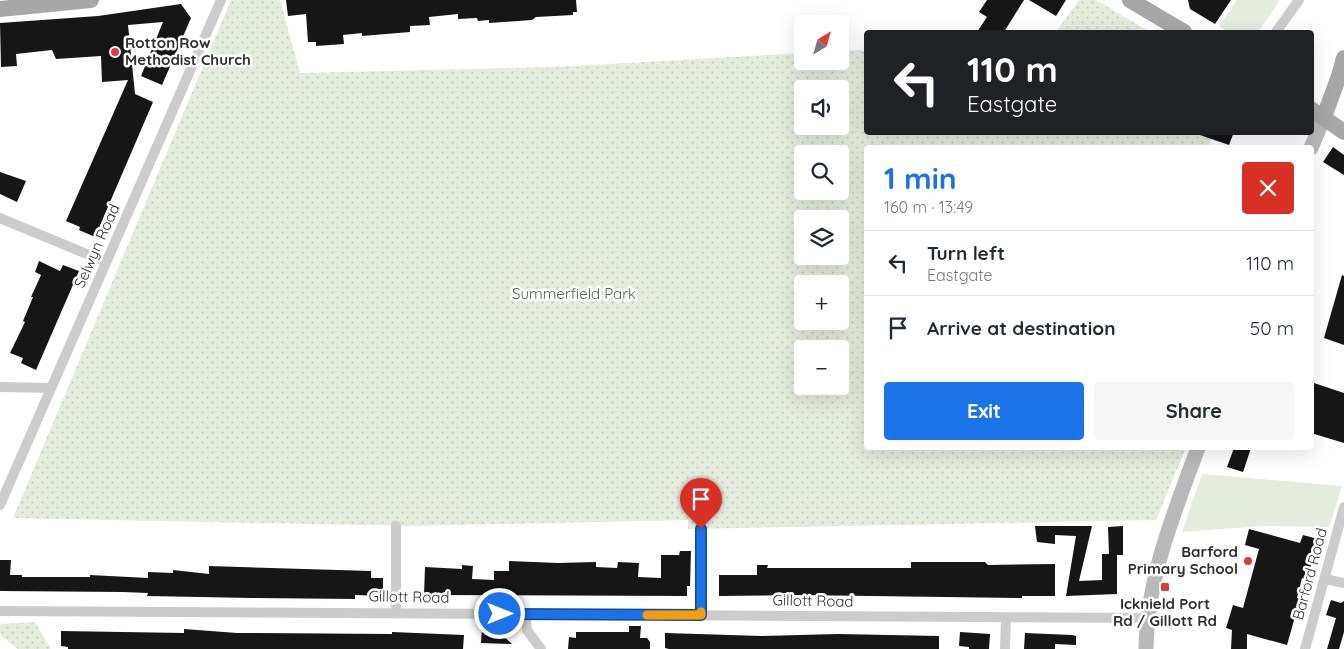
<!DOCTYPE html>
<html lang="en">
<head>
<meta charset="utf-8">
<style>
	:root { --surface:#fff; --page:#f6f6f7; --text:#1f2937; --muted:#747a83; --line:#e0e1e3; --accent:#1a73e8 }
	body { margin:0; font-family:Quicksand,sans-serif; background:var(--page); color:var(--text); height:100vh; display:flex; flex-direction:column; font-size:19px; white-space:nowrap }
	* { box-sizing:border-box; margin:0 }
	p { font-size:16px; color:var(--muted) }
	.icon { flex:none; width:28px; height:28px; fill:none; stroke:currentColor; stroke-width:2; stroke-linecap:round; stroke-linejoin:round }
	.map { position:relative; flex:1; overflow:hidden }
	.drawer { position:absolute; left:864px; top:145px; width:450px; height:305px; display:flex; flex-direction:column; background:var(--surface); border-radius:5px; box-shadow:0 5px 20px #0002 }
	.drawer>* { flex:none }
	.guide { position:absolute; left:864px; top:30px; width:450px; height:105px; border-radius:5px; box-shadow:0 5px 20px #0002; background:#202124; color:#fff; overflow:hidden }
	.needle { width:32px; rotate:37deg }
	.buttons { position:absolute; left:794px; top:15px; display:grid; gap:10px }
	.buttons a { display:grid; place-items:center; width:55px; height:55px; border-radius:5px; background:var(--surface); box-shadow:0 5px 20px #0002; font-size:25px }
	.pin { position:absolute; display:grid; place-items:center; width:42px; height:42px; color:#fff; margin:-51px -21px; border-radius:50% 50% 50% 0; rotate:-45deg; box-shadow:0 0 5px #0007 }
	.pin .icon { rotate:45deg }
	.me { position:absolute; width:55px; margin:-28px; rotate:90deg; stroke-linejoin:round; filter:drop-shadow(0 0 4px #0008) }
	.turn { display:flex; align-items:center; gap:18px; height:105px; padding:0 20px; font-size:22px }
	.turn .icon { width:65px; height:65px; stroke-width:2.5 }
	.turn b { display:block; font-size:35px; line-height:42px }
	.round { display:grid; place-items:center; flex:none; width:52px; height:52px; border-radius:5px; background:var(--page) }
	.headline { display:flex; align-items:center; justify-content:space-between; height:85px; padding:0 20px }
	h1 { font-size:30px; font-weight:700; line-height:38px; color:var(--accent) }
	.cta { display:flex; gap:10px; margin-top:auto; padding:10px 20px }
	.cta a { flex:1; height:58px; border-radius:5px; background:var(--accent); color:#fff; font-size:20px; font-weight:700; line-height:58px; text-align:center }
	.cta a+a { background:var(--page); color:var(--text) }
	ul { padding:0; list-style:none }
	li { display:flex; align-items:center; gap:15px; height:65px; padding:0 20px; border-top:1px solid var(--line) }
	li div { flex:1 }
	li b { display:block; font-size:19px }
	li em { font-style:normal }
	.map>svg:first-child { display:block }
	.green { fill:#e4ecdd }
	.park { fill:url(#park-dots); fill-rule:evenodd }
	.building { fill:#161616 }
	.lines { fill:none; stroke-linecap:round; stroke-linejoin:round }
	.street { stroke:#ccc; stroke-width:10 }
	.secondary { stroke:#b9b9b9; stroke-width:15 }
	.primary { stroke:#a7a7a7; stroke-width:16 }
	.route-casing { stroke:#114b97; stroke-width:12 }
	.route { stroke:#1a73e8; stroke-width:9 }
	.slow { stroke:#f59e0b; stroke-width:9 }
	.poi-dot { fill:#de3a39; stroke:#fff; stroke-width:2 }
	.labels { text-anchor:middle; stroke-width:5; stroke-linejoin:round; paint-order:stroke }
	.poi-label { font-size:15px; font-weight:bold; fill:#2f2f2f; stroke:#fff; text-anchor:start }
	.street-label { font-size:15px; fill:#2f2f2f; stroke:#fff }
	.park-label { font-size:15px; fill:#4e693e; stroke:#fff }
</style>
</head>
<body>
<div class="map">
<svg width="1344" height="649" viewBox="0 0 1344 649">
	<defs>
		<pattern id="park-dots" width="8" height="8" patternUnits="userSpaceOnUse" patternTransform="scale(1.25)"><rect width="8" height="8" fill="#e4ecdd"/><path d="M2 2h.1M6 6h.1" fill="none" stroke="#c4cbbe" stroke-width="1.8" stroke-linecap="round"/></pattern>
	</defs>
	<rect width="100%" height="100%" fill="#fff"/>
	<path class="green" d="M1237 0H1280L1258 32H1228L1219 26Z
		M1202 474 1342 486 1329 527 1262 526 1182 532Z"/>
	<path class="park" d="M231 0H280L300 73 557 67 802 53V61H840V51L859 50 866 52V132L1213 133 1208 148H866V448H1186L1156 520 688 529V520L411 526 13 518ZM802 89H840V126H802ZM802 154H840V191H802ZM802 219H840V256H802ZM802 284H840V321H802ZM802 349H840V386H802Z
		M1079 0H1096L1150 32H1056Z
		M35 622 51 649H18L0 635V624Z"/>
	<path class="building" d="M286 0H576L577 12H573V15L536 17 532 20 489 23V20L478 21 477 18 458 19V14L429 17 430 25 410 26V32L362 36V33L343 35 344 44 316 46V42H308L306 14 288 16Z
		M987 0H1024L1004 32H977L987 17 979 12Z
		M1029 0H1066L1056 16Z
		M1188 0H1231L1215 24 1190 9Z
		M181 4 191 18 162 85 141 76 163 22 128 25 135 94 153 102 95 237 79 230 80 227 66 221 128 80 102 82 101 56 56 59 52 50 16 54 17 66 1 67 0 23 98 16Z
		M1197 132H1234L1229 145 1197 134Z
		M1333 147 1344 155V175L1323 162Z
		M0 172 26 181 17 202 0 194Z
		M39 261 60 271 63 265 79 271 36 370 21 363 23 358 10 353 25 322 23 321 33 297H31L41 275 35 272Z
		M1342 275 1344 276V345L1324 338Z
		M1311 382 1344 393V443L1311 433Z
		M1234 448H1251L1243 472 1227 467Z
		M1035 526H1092L1079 581 1102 580V554H1109L1108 527 1123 526V555H1117V594L1066 596 1076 536 1055 535V544L1037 542Z
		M1249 529 1300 543 1303 535 1318 539 1307 580 1302 578 1297 598 1300 599 1287 645 1247 634V649H1231L1232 630 1226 628 1233 605 1243 608 1259 549 1245 545Z
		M680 551H691L690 586H687V596L424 595 425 567 462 569V565L473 566 472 579 494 580V571H509V561L558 563 596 562V567L617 568 618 562 639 563 638 577 661 578V555H679Z
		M0 560H11L10 575H22V577H90V575L148 578V572L173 573V570L209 574V566L371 571V578H383V596L355 595V599L252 598 147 596 148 593 123 592 0 591Z
		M911 562H985L988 565 1055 564V596H1022V598L797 595 719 596V575H757V565H768L767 568H911Z
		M1331 600 1341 603 1344 601V632L1339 649H1327L1336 618 1326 615Z
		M629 626H641L640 638H647L650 642V649H568L569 637 576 638V632H629Z
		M184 629 237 633 392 634V632L464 635 463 649H68V647L61 646V631L184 633Z
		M482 629H496L512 644 481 643Z
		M960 632 990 634 989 649H969V647L959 646Z
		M665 633 762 636 838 634 939 636V649H669L665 648Z
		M1025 633 1072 635 1076 636V645L1055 644V649H1024Z"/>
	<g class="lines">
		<path class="street" d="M1276 32 1299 0
			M0 218 106 262
			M0 387 51 388
			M0 505 221 0
			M396 526V612
			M701 529V615
			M1325 579 1344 583
			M0 611 1147 618
			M525 614 527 630 541 649
			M1005 649 1006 618
			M1305 649 1344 507"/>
		<path class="secondary" d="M1311 148 1324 117
			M1146 649C1147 578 1174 513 1198 448"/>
		<path class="primary" d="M1130 0 1184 32
			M0 9 91 0
			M1311 109 1344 132
			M1324 117 1339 76 1344 58"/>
	</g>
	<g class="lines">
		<defs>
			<path id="route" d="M500 614 701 615V529"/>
		</defs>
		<use href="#route" class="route-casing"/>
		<use href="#route" class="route"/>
		<path class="slow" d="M647 615H701V612"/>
	</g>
	<g class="poi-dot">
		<circle cx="115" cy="52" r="5"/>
		<circle cx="1248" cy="561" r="5"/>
		<rect x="1160" y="582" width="10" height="10" rx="2.5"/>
	</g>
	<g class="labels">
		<g class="poi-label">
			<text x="125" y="48">Rotton Row<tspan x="125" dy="17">Methodist Church</tspan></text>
			<text x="1238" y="557" text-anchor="end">Barford<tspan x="1238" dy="17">Primary School</tspan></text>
			<text x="1165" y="609" text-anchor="middle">Icknield Port<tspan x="1165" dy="17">Rd / Gillott Rd</tspan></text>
		</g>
		<g class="street-label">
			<text transform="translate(97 246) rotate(-66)" y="5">Selwyn Road</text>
			<text transform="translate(1310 574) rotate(-75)" y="5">Barford Road</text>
			<text transform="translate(409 597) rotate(1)" y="5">Gillott Road</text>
			<text transform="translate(813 601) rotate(1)" y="5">Gillott Road</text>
		</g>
		<g class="park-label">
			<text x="574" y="299">Summerfield Park</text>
		</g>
	</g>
</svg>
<div class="buttons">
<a><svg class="needle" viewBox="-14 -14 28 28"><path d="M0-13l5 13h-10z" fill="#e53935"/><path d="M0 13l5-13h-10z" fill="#747a83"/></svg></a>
<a><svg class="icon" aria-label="sound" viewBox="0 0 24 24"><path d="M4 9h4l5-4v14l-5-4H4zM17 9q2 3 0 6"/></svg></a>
<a><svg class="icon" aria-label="search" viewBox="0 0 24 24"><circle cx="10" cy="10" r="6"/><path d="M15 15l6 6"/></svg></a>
<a><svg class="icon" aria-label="layers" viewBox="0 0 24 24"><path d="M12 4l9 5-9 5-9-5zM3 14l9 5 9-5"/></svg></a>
<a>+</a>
<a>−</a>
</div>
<div class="pin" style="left:701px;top:529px;background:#d93025"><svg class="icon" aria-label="arrive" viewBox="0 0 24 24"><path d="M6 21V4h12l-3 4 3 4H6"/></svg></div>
<svg class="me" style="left:500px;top:614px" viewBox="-20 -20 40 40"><circle r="17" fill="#1a73e8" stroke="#fff" stroke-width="3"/><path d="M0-11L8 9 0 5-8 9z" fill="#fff"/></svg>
<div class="guide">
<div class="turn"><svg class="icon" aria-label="left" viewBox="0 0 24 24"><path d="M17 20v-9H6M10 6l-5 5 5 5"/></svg><div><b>110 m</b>Eastgate</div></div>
</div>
<section class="drawer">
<div class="headline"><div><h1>1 min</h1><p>160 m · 13:49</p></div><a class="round" style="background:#d93025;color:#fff"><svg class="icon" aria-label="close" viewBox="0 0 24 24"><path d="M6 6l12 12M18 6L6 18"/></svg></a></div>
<ul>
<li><svg class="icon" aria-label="left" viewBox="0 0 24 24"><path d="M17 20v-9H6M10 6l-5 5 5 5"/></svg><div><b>Turn left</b><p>Eastgate</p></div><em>110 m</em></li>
<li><svg class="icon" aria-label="arrive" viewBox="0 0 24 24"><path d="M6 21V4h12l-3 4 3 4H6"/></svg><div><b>Arrive at destination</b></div><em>50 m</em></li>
</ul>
<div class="cta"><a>Exit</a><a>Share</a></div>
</section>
</div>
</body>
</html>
